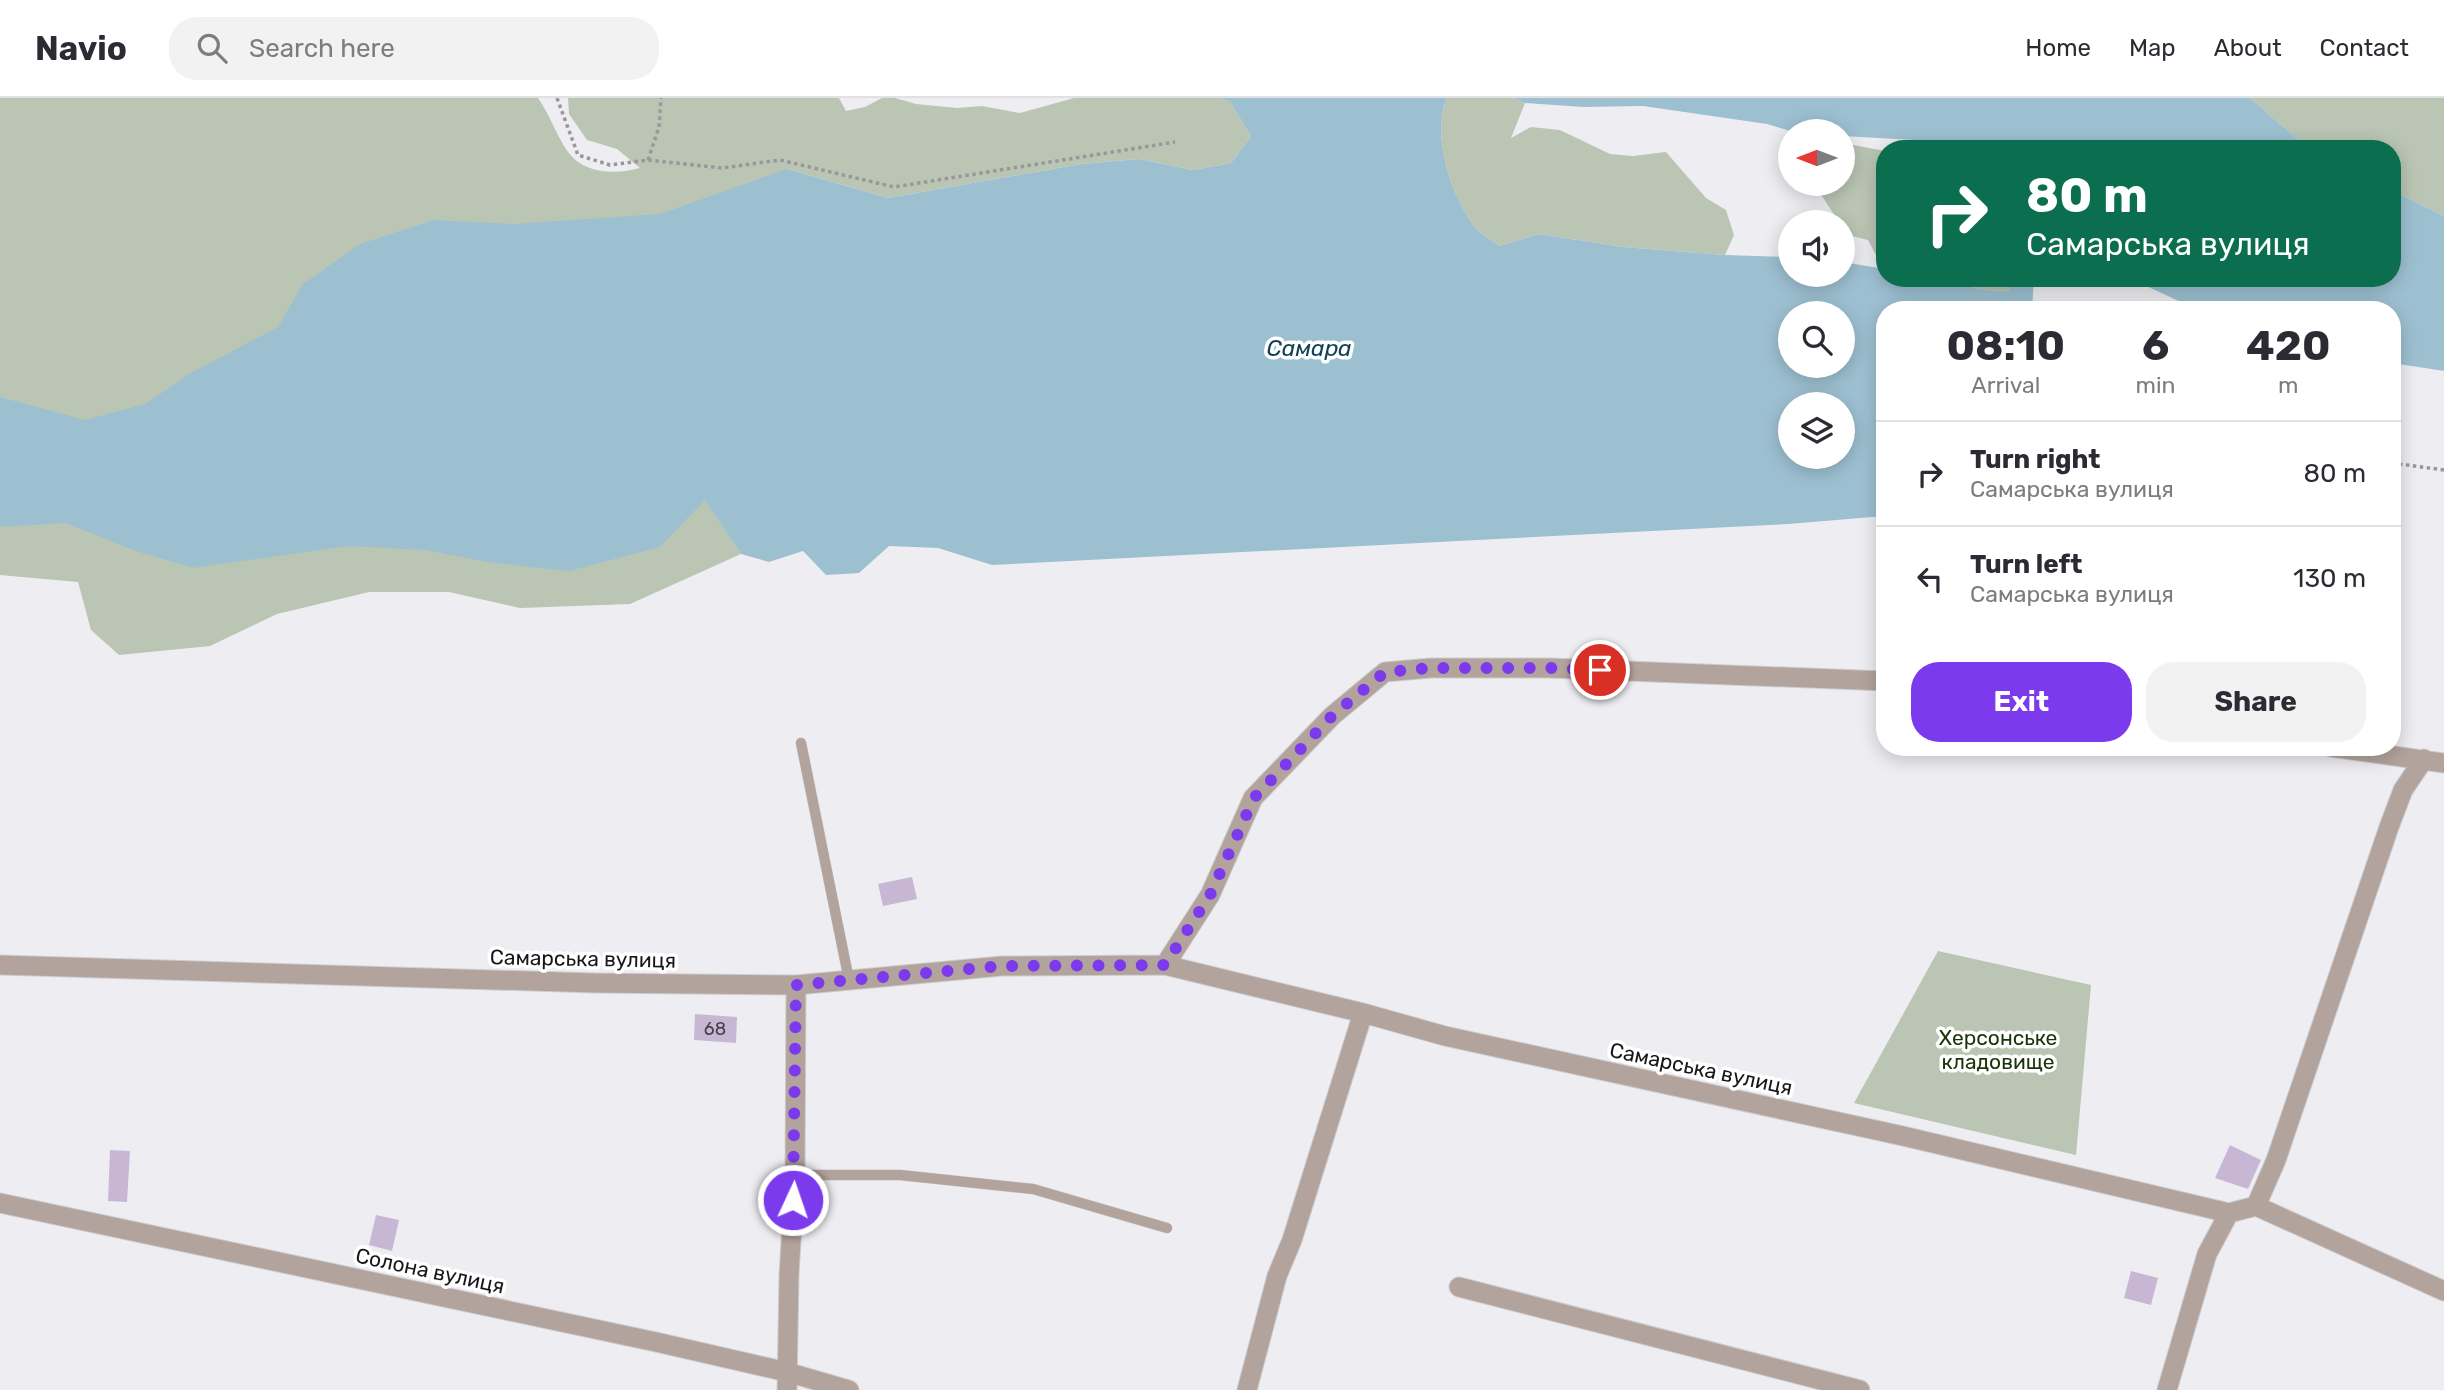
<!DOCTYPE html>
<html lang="en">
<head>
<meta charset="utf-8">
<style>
	:root { --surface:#fff; --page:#f2f2f3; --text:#2b2b33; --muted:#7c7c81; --line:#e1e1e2; --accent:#7c3aed }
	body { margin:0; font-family:Rubik,sans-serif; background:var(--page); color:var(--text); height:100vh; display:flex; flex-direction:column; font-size:26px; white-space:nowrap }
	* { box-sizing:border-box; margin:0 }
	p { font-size:23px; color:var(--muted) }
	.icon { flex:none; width:38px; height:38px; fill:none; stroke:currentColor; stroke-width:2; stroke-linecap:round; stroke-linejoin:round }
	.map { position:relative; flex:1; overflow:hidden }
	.panel { position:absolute; left:1876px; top:203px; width:525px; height:455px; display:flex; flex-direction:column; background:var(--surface); border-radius:28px; box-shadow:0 4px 18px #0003 }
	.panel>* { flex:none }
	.hud { position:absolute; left:1876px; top:42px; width:525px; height:147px; border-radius:28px; box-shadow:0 4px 18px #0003; background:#0b6e4f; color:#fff; overflow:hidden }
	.needle { width:46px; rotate:270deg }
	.tools { position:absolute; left:1778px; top:21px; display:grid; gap:14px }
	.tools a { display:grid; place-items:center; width:77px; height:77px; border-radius:50%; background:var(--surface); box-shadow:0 4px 18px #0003; font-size:35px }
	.pin { position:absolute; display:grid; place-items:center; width:60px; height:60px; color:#fff; margin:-30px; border:4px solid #fff; border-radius:50%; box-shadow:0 2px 7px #0007 }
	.me { position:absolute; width:77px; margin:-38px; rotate:3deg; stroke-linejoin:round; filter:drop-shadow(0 0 5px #0008) }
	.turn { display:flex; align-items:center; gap:24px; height:147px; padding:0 35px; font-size:32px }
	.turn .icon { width:91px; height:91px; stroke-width:2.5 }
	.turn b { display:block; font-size:49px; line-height:60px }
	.eta { display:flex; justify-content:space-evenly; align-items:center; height:119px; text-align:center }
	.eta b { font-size:42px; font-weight:700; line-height:49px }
	.button { display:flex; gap:14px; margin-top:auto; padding:14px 35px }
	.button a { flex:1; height:80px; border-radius:28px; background:var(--accent); color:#fff; font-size:28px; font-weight:700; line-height:80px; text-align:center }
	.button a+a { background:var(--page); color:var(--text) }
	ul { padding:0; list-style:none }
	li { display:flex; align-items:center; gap:21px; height:105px; padding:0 35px; border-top:2px solid var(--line) }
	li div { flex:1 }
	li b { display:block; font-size:26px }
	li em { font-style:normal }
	header { display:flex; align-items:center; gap:42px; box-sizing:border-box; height:98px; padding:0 35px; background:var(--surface); border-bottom:2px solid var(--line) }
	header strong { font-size:33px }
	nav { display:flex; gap:38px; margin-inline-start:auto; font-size:24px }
	.search { width:490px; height:63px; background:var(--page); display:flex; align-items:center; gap:18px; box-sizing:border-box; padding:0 24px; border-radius:28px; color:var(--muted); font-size:26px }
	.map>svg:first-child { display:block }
	.green { fill:#bac5b4 }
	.water { fill:#9dc0d1; fill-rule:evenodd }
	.building { fill:#c8b7d4 }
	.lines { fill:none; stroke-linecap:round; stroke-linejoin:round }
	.service-casing { stroke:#cccccf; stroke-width:11 }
	.minor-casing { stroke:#cccccf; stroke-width:21 }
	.path { stroke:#98989b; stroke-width:3.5; stroke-dasharray:3.5 3.5; stroke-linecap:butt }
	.service { stroke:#b2a39c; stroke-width:10 }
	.minor { stroke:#b2a39c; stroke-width:19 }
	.route { stroke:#7c3aed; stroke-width:12; stroke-dasharray:0 21.6 }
	.labels { text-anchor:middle; stroke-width:7; stroke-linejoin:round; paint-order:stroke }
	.number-label { font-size:18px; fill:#444048 }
	.street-label { font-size:21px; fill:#181819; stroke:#fff }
	.park-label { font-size:21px; fill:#1a3307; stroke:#fff }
	.water-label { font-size:23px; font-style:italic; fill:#114154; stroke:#fff }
</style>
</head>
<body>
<header>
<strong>Navio</strong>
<div class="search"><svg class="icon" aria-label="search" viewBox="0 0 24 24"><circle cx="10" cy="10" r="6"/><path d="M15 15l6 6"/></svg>Search here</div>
<nav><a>Home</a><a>Map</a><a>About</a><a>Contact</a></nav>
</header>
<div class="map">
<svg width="2444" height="1292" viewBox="0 0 2444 1292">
	<rect width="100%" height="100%" fill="#eeeef2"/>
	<path class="green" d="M0 0H538C550 17 556 37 568 54 584 76 616 77 640 70L617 51 587 42 569 16 568 0H839L846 13 865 9 882 0H895L916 6 957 10 982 8 1020 15 1074 0H1220L1230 4 1251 38 1231 65 1193 72 1139 61 1081 66 888 100 787 71 705 401 741 456 630 506 520 510 449 494H369L277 516 210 548 119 557 91 532 78 484 0 477Z
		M1447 0H1514L1525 5 1511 40 1531 29 1560 32 1610 56 1633 58 1666 54 1706 100 1726 112 1734 137 1725 157 1623 149 1539 136 1500 148C1492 142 1480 136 1474 128 1451 97 1431 37 1447 0Z
		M2250 0H2444V118L2392 92V51H2309Z
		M1843 45 1885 53V171L1877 170 1876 157 1868 142 1844 136 1843 124H1839L1818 92 1822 86H1843Z
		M1928 180H2012L2011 193 1985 192Z
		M1938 853 2091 887 2076 1057 1854 1005Z"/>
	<path class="water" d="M1220 0H1447C1431 37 1451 97 1474 128 1480 136 1492 142 1500 148L1539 136 1623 149 1725 157 1790 159V177H1843V164L1885 171V180H1928L1985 192 2010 193 2012 180H2034L2032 212H1885V418L1788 426 992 467 938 450 889 448 859 475 826 477 803 453 769 464 741 456 705 402 660 449 569 473 487 464 425 452 349 448 193 470 136 453 66 425 0 429V299L85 322 145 306 189 276 278 229 302 187 360 146 434 122 514 126 660 116 787 71 888 100 1081 66 1139 61 1193 72 1231 65 1251 38 1230 4ZM1843 215V268H1790V215ZM1843 306V359H1790V306Z
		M1514 0H2250L2309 51H1931L1913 42 1843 38V33H1790L1767 26 1643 8 1583 9 1525 5Z
		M2392 92 2444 118V273L2392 265V212H2198L2129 180H2392Z"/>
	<path class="building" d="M912 779 917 801 883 808 878 786Z
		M695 916 737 919 736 945 694 942Z
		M2230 1047 2261 1062 2248 1091 2215 1080Z
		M110 1052 130 1053 127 1104 108 1103Z
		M376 1117 399 1122 392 1153 369 1147Z
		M2131 1173 2158 1180 2151 1207 2124 1200Z"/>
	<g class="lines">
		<defs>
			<path id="service" d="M801 645 849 882
				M795 1077H900L1033 1091 1167 1130"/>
			<path id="minor" d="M2331 649 2444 665
				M0 867 595 885 796 887 1002 868 1165 867 1363 915 1445 938 1903 1038 2229 1115
				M1165 867 1210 797 1253 700 1332 618 1385 574 1431 570H1550L1885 583
				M0 1105 656 1244 787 1274 849 1292
				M2256 1108 2444 1193
				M1459 1189 1860 1292
				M787 1292 789 1177 795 1077 796 887
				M1247 1292 1277 1178 1292 1142 1363 915
				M2167 1292 2207 1156 2229 1115 2256 1108 2276 1062 2389 729 2403 692 2424 661"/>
		</defs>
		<use href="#service" class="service-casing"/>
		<use href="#minor" class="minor-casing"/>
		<path class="path" d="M557 0 578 57 610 67 648 62 722 70 780 62 894 89 1175 44
			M648 62 659 29 661 0
			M2392 365 2444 372"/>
		<use href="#service" class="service"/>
		<use href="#minor" class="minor"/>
	</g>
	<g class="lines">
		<path class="route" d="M793 1102 796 887 1002 868 1165 867 1210 797 1254 700 1332 618 1385 574 1431 570H1550L1600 572"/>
	</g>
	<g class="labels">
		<g class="number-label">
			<text x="715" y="937">68</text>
		</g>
		<g class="street-label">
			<text transform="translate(583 861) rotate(1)" y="7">Самарська вулиця</text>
			<text transform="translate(1701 971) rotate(12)" y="7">Самарська вулиця</text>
			<text transform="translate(430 1173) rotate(12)" y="7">Солона вулиця</text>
		</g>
		<g class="park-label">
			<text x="1998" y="947">Херсонське<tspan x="1998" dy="24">кладовище</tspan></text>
		</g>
		<g class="water-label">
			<text x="1309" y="258">Самара</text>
		</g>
	</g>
</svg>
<div class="tools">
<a><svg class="needle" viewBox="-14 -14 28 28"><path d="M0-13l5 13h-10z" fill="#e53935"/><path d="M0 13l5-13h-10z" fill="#7c7c81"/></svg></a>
<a><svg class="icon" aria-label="sound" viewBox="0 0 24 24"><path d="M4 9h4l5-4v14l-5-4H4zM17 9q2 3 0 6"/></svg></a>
<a><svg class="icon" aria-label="search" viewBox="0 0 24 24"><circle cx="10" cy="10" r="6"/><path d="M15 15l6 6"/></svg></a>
<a><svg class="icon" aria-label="layers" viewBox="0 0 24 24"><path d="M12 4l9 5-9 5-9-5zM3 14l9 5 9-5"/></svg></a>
</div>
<div class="pin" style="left:1600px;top:572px;background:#d93025"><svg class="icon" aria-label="arrive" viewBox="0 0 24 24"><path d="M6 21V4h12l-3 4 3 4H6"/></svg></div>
<svg class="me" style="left:793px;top:1102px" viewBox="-20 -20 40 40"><circle r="17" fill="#7c3aed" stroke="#fff" stroke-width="3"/><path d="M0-11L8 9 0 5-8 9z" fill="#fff"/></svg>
<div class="hud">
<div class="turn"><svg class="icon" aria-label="right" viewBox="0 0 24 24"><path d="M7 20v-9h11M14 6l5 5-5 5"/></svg><div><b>80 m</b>Самарська вулиця</div></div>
</div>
<section class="panel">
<div class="eta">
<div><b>08:10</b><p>Arrival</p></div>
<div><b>6</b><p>min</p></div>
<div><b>420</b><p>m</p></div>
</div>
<ul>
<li><svg class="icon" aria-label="right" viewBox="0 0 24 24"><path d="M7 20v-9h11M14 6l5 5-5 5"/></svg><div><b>Turn right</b><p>Самарська вулиця</p></div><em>80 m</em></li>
<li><svg class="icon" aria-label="left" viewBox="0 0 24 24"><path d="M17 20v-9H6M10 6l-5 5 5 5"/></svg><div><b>Turn left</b><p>Самарська вулиця</p></div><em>130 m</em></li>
</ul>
<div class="button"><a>Exit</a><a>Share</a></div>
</section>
</div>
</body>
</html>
